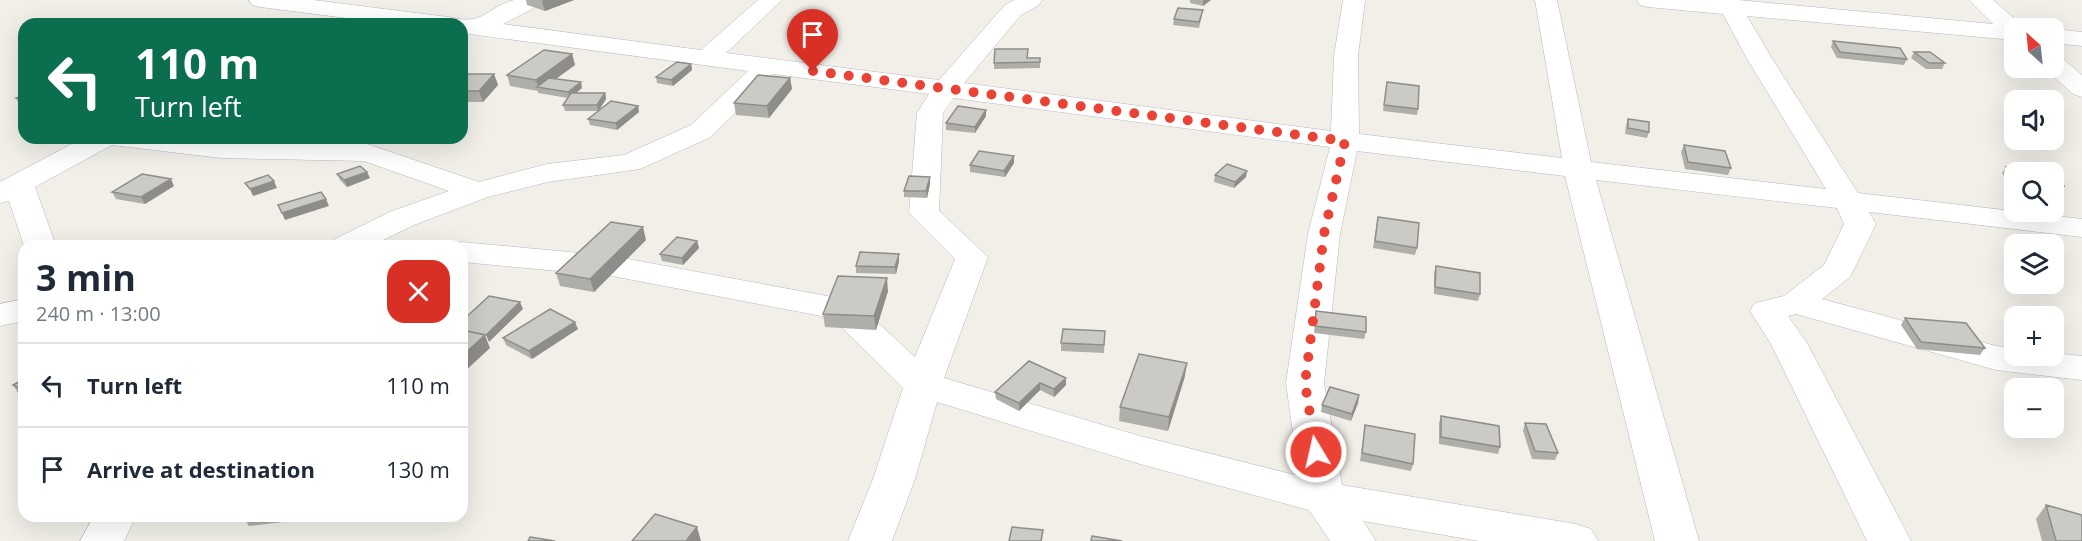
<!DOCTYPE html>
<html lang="en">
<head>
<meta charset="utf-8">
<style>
	:root { --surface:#fff; --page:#f2f2f3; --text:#1f2937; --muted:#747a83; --line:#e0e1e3 }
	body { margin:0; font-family:"Open Sans",sans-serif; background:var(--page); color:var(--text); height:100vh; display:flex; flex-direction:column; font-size:22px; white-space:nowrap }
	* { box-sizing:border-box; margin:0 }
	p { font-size:20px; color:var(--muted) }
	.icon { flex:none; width:33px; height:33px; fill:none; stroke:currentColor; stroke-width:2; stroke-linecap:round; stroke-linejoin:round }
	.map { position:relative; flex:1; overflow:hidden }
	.panel { position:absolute; left:18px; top:240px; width:450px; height:282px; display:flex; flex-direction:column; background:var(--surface); border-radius:18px; box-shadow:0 6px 24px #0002 }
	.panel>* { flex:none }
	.top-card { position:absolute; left:18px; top:18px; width:450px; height:126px; border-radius:18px; box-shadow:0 6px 24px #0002; background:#0b6e4f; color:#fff; overflow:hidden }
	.needle { width:39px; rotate:333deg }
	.fabs { position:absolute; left:2004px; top:18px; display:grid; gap:12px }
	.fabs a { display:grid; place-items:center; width:60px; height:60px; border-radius:12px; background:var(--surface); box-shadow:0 6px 24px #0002; font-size:30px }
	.pin { position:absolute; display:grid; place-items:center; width:51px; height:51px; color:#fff; margin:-62px -26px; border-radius:50% 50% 50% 0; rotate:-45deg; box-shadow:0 0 6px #0007 }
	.pin .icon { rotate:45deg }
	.me { position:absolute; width:66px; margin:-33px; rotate:351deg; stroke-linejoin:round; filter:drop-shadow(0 0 4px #0008) }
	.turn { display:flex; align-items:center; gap:21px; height:126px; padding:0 18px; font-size:27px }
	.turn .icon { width:78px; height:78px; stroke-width:2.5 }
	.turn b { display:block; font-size:42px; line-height:51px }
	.round { display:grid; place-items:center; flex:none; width:63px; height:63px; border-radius:18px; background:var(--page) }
	.head { display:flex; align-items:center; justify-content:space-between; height:102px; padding:0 18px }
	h1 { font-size:36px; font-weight:700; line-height:45px }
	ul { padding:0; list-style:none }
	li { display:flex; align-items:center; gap:18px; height:84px; padding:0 18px; border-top:2px solid var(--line) }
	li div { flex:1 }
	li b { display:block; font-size:22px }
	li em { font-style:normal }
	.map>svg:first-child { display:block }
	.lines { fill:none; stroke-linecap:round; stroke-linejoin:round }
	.minor-casing { stroke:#b5b8bc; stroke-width:1 }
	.minor { fill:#fff; fill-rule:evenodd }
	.wall { fill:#afaea9 }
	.shaded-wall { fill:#8f8d8a }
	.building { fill:#cccac5; stroke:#8f8d8a; stroke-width:1.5 }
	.route { stroke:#ea4335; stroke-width:10; stroke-dasharray:0 18 }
</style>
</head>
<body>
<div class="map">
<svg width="2082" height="541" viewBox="0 0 2082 541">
	<rect width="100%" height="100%" fill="#f1efe8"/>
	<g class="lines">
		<defs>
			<path id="minor" d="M249 0H313L448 17C486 26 484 8 514 0 523 0 534 0 543 0L540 5 503 24 701 50 758 0H782L726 53 939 80 1005 5 1014 0H1042L1039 5 1021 15 964 83 1331 131 1334 56 1343 0H1365L1358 56 1359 134 1562 158 1535 0H1557L1591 162 1826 189 1746 57 1723 14 1648 7 1640 5 1637 0H1738L1993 24 1969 0H1993L2025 28H2014V40L1747 16 1771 57 1858 193 2082 219V237L1869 212 1876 224 1850 277 1822 299 1996 346 2014 348V356H2054V353L2082 356V380L1996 370 1796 314 1788 316 1807 343 1911 541H1867L1771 344 1750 311 1755 303 1784 296 1824 265 1844 224 1837 208 1596 180 1699 541H1655L1565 176 1357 151 1340 234 1324 383 1342 485 1576 524 1591 529 1598 541H1479L1363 521 1376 541H1330L1309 510 1140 464 937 402 915 479 892 541H848L873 479 903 388 832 318 612 276 462 262V246H450L462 242 612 256 843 299 855 302 915 357 955 259 909 213 917 113 929 94 773 74 711 137 640 169 548 182 488 197 414 225 371 246H330L335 239 392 211 449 191 364 161 221 158 112 145 35 187 56 246H24L9 201 0 203V182L83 138H191L221 142 367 144 479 182 547 164 624 155 691 125 748 71 462 33V24H394L260 7 252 5ZM953 98 1330 147 1308 234 1286 383 1299 476 1140 436 944 378 988 257 939 211 943 113Z
				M2054 29 2082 32V46L2054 43Z
				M2054 57 2063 59 2082 75V97L2073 94 2045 69 2044 68H2054Z
				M24 299V321L0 326V304Z
				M94 516H136L124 541H80Z"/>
		</defs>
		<use href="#minor" class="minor-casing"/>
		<use href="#minor" class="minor"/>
	</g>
	<path class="wall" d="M526 0H574L545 11 527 5Z
		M1190 0H1211L1203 6 1190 3Z
		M1202 16 1199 28 1173 25 1174 19Z
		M1833 41 1907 59 1904 65 1837 58 1831 47Z
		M1914 52 1945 63 1942 69H1926L1911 58Z
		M572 54 575 65 556 79 582 88 576 93H605L606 99 599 111 638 106 639 112 617 130 590 125 588 119 598 111H565L563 105 568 98 538 93V91L510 86 507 75Z
		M1028 58H1040V68L994 69V63Z
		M691 64 692 70 673 86 657 83 656 77Z
		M462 74H494L498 85 483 102H462Z
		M790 78 792 89 769 118 736 115 734 103Z
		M1387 82 1418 109 1417 115 1383 111Z
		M24 95V106L19 104 16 98Z
		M986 110V116L975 133 946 130V123Z
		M1628 119 1649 132 1647 138 1625 134 1626 125Z
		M1684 145 1731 168 1728 175 1685 169 1681 152Z
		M1014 156V163L1005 177 970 172V165Z
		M2006 167 2014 172V186L2009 185 2002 173Z
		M337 174 370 178 347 187 340 180Z
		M2054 174 2064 186 2060 193 2054 192Z
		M1215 175 1246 177 1234 188 1214 182Z
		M930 184 927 198 904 197V191Z
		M174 186 145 204 116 199 112 192Z
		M1378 217 1417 248 1415 255 1373 248Z
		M646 240 594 292 560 286 556 273Z
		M697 241 699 248 683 265 662 261 660 254Z
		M899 254V261L896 274 856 273V266Z
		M1436 266 1480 294 1478 301 1434 294V273Z
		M888 291 876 330 825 327 823 314Z
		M1316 311 1366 332 1364 339 1314 333Z
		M1905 318 1985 348 1980 355 1917 349 1901 325Z
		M578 329 532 359 506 345 503 338Z
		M1105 331 1104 353 1061 351V343Z
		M1185 376 1168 431 1119 421 1120 407Z
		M1066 378V385L1054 397 1040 390 1019 411 996 399 995 392Z
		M24 379V395L18 393 13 385Z
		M1359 395 1358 403 1351 421 1321 412 1322 405Z
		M1441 416 1500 447 1498 454 1439 444V423Z
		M1525 423 1558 453 1555 460 1532 459 1523 431Z
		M1365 425 1413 464 1411 471 1360 461Z
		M2046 505 2082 541H2042L2036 519Z
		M245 516H301L299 520 249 526 244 518Z"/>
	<path class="shaded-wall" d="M544 0H574L545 11 542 1Z
		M1203 0H1211L1203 6Z
		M572 54 575 65 543 88 538 87 536 80Z
		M691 64 692 70 673 86 671 80Z
		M494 74 498 85 483 102 479 91Z
		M790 78 792 89 769 118 767 106Z
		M581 82 582 88 570 98 568 92Z
		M605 93 606 99 598 111 597 105Z
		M638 106 639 112 617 130 616 123Z
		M986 110V116L975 133V127Z
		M1014 156V163L1005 177 1004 171Z
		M1247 171 1246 177 1234 188 1235 182Z
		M367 172 370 178 347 187 344 180Z
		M930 177V184L927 198 926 191Z
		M171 179 174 186 145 204 141 197Z
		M274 181 277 188 253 196 250 189Z
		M326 199 329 206 285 220 282 213Z
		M643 227 646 240 594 292 590 279Z
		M697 241 699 248 683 265 682 258Z
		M899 254V261L896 274 895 267Z
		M887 278 888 291 876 330 874 316Z
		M520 302 523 309 489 342 486 335Z
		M575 322 578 329 532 359 529 351Z
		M485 335 490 348 462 374V356Z
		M1187 363 1185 376 1168 431 1169 417Z
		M1066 378V385L1054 397V389Z
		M1040 383V390L1019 411V403Z
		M1359 395 1358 403 1351 421 1352 414Z
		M697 527 701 541H686Z"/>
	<path class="building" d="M1178 8 1203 10 1199 22 1174 19Z
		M1833 41 1900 48 1907 59 1840 52Z
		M995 49H1028L1027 58H1040V62L994 63Z
		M544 50 572 54 536 80 507 75Z
		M1914 52H1930L1945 63H1929Z
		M677 62 691 64 671 80 656 77Z
		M462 74H494L479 91H462Z
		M758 75 790 78 767 106 734 103Z
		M549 78 581 82 568 92 537 87Z
		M1387 82 1419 86 1418 109 1384 105Z
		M571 93H605L597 105H563Z
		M24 95V101L16 98Z
		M611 101 638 106 616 123 588 119Z
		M958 106 986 110 975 127 946 123Z
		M1628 119 1649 122V132L1628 128Z
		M1684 145 1725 151 1731 168 1688 162Z
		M979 151 1014 156 1004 171 970 165Z
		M1227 164 1247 171 1235 182 1215 175Z
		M360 166 367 172 344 180 337 174Z
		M2006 167 2045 172H2014V179L2013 178Z
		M142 174 171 179 141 197 112 192Z
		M2054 174H2056L2064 186 2054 185Z
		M268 175 274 181 250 189 245 183Z
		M909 176 930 177 926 191H904Z
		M321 192 326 199 282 213 278 205Z
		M1378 217 1419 223 1417 248 1375 241Z
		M611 222 643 227 590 279 556 273Z
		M677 237 697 241 682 258 660 254Z
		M860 252 899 254 895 267 856 266Z
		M1436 266 1480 273V294L1435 287Z
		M838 276 887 278 874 316 823 314Z
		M489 296 520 302 486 335 462 330V321Z
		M550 309 575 322 529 351 503 338Z
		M1316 311 1366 317V332L1315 326Z
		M1905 318 1966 323 1985 348 1921 342Z
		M1063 329 1105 331 1104 345 1061 343Z
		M462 330 485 335 462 356Z
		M1139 354 1187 363 1169 417 1120 407Z
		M1029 361 1066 378 1054 389 1040 383 1019 403 995 392Z
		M24 379V390L13 385Z
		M1330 387 1359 395 1352 414 1322 405Z
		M1441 416 1499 426 1500 447 1441 437Z
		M1525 423 1546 424 1558 453 1535 451Z
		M1365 425 1415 434 1413 464 1362 453Z
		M2046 505 2082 515V541H2056Z
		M655 514 697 527 686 541H632Z
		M245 516H265L244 518Z
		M1012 527 1043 530 1041 541H1009Z
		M1092 536 1122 541H1091Z
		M530 537 555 541H528Z"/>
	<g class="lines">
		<path class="route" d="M813 71 1345 141 1324 234 1305 383 1316 452"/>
	</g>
</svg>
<div class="fabs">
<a><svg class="needle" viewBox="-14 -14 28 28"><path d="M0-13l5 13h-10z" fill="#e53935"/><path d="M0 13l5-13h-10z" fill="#747a83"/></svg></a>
<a><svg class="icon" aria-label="sound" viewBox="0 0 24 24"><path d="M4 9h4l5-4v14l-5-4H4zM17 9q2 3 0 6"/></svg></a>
<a><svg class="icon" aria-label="search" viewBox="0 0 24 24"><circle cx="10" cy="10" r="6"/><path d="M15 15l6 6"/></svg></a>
<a><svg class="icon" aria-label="layers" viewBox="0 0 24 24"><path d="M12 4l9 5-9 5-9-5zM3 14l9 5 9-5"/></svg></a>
<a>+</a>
<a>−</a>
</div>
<div class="pin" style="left:813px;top:71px;background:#d93025"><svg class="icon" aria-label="arrive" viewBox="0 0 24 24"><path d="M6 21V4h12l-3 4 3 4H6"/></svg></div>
<svg class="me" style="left:1316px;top:452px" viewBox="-20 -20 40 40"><circle r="17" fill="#ea4335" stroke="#fff" stroke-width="3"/><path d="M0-11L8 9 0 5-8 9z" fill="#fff"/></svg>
<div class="top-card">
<div class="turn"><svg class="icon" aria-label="left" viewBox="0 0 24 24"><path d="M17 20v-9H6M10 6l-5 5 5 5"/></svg><div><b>110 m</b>Turn left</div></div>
</div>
<section class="panel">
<div class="head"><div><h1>3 min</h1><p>240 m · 13:00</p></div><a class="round" style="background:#d93025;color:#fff"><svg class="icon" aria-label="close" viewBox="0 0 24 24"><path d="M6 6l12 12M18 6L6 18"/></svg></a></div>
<ul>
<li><svg class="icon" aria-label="left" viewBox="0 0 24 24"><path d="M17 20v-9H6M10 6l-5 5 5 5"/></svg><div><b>Turn left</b></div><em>110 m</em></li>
<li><svg class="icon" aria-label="arrive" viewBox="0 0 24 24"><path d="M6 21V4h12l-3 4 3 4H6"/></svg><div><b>Arrive at destination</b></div><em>130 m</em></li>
</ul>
</section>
</div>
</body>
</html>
